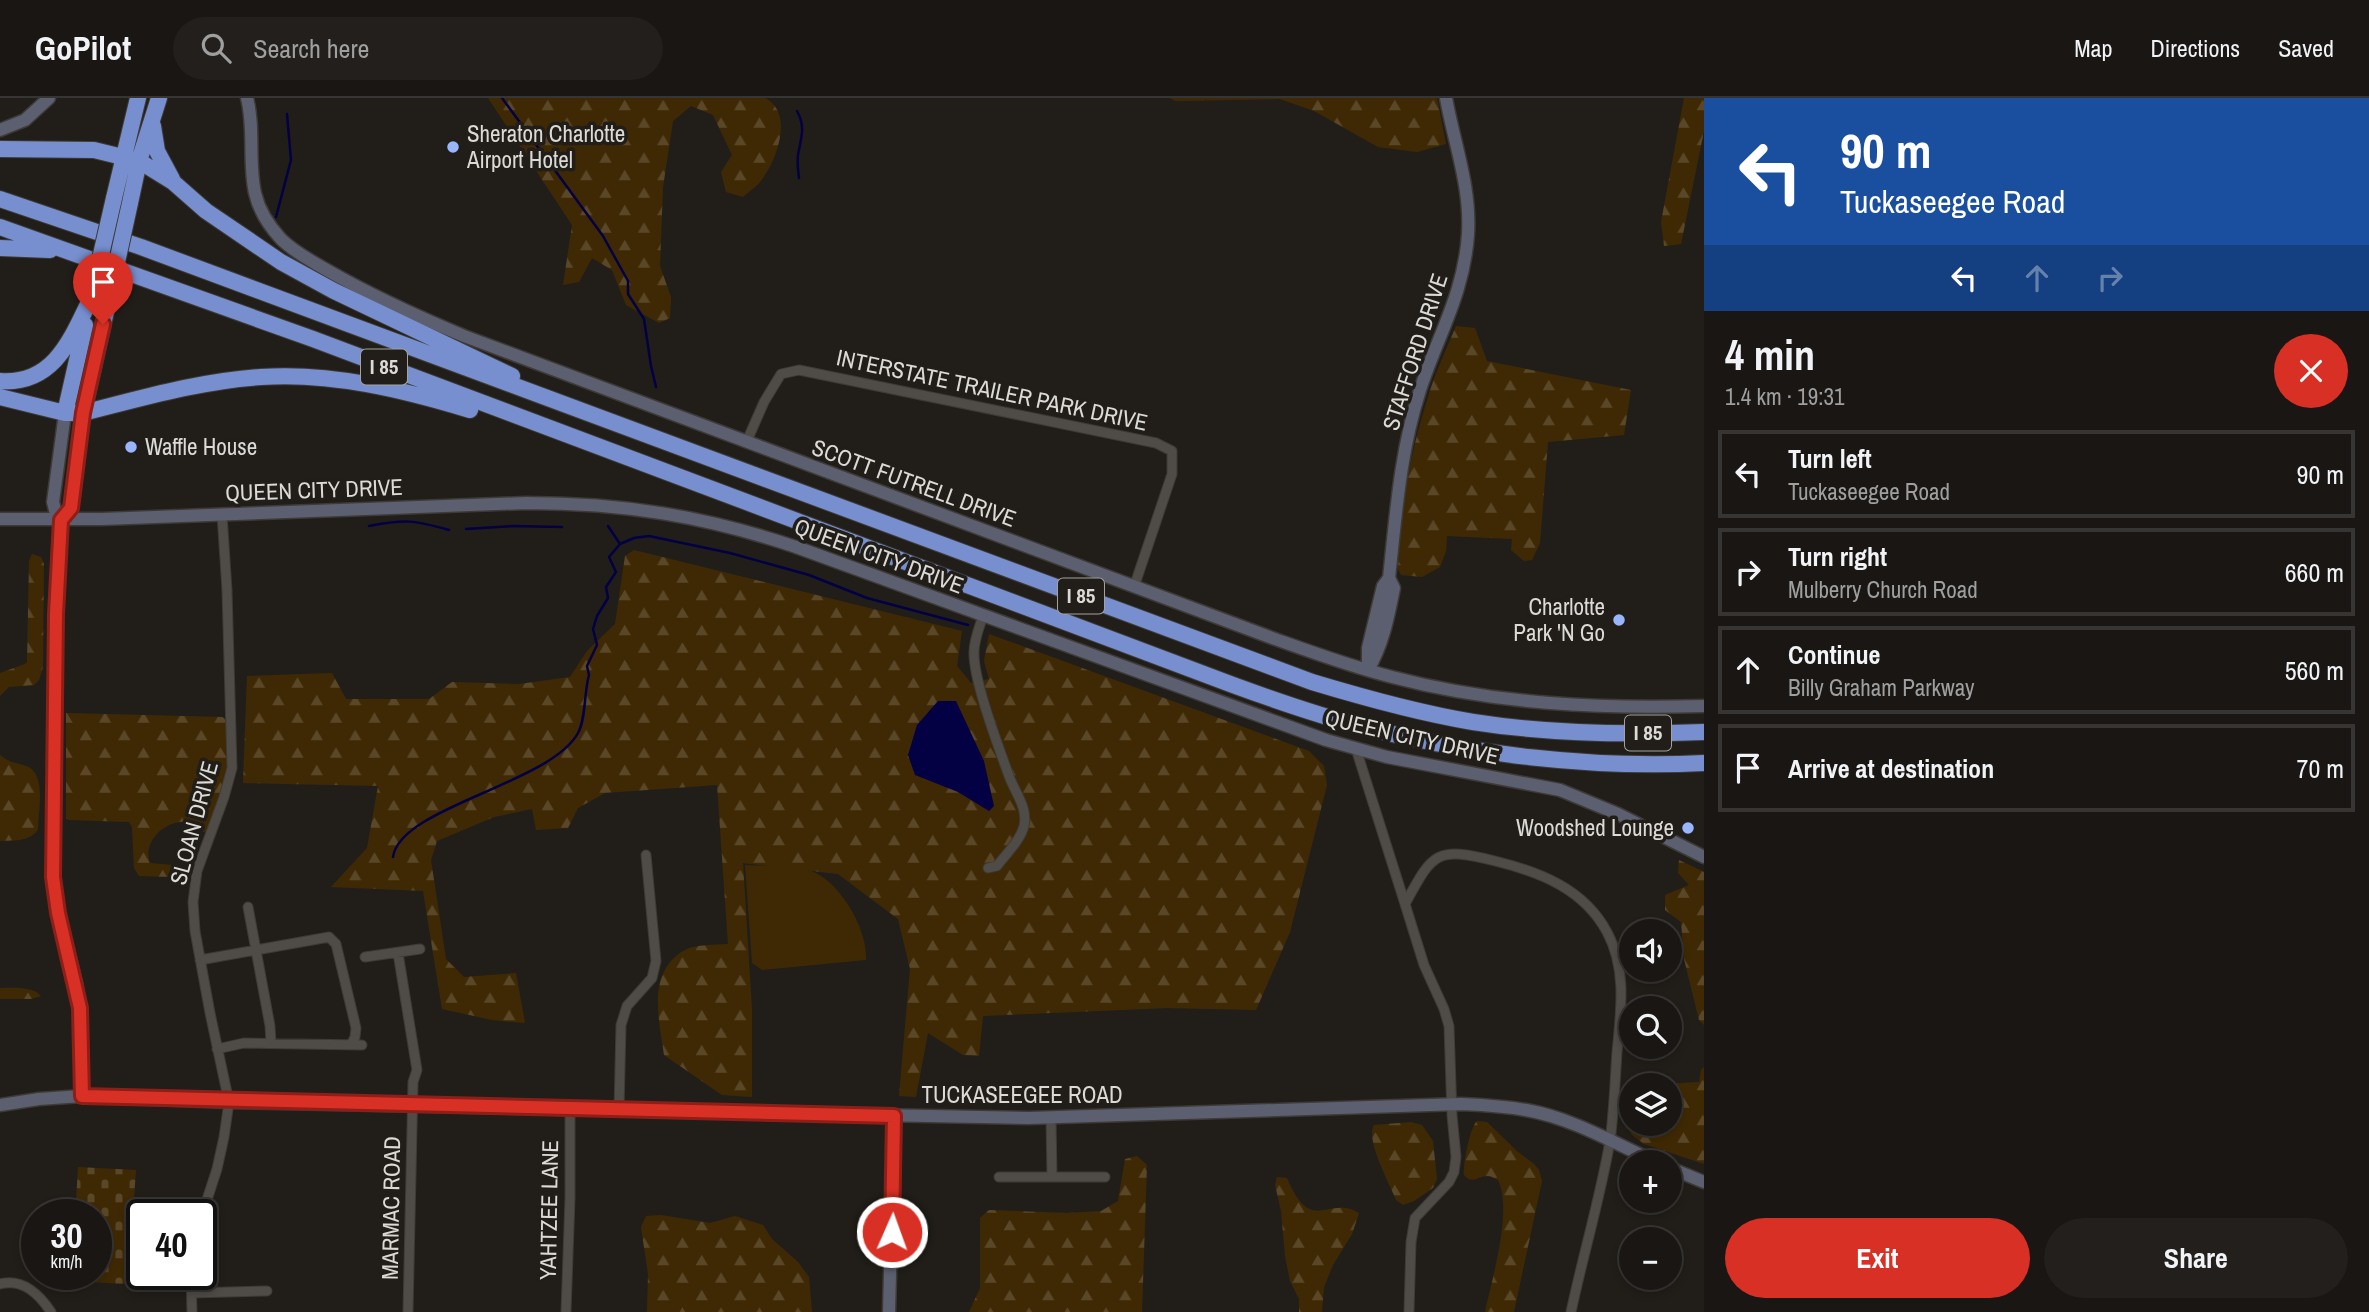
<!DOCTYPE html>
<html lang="en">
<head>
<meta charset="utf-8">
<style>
	:root { --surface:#191613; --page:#221f1c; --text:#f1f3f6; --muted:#9f9fa0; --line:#373533; --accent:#d93025 }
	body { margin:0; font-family:"Archivo Narrow",sans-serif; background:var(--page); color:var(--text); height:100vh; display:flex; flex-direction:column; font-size:26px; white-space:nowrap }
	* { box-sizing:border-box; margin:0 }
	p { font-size:23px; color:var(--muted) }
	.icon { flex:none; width:38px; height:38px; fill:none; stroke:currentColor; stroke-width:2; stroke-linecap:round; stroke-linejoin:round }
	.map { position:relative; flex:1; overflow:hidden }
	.side { display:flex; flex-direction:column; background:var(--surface); width:665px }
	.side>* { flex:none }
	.top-card { background:#1a4fa0; color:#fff; overflow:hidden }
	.fabs { position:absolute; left:1619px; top:821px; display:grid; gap:14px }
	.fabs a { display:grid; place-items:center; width:63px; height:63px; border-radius:50%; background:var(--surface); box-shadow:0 4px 10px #0003,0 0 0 2px var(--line); font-size:35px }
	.speed { position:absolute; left:21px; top:1101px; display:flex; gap:14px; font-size:35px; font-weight:700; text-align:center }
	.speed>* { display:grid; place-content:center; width:91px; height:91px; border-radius:50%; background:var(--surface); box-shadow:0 4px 10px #0003,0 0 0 2px var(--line); line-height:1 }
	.speed small { font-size:18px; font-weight:400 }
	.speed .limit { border:4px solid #111; border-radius:10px; background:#fff; color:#111 }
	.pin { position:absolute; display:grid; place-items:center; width:60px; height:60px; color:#fff; margin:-72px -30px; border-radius:50% 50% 50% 0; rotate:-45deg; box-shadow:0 0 7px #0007 }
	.pin .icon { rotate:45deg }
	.me { position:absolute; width:77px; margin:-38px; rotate:2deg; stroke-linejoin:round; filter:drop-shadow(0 0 5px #0008) }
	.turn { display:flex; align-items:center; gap:24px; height:147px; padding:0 21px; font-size:32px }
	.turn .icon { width:91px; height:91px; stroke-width:2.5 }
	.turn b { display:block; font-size:49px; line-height:60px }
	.lanes { display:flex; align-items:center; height:66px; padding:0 21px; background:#0003; justify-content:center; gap:35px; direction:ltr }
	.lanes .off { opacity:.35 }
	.round { display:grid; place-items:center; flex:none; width:74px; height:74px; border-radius:37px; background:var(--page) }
	.summary { display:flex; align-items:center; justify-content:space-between; height:119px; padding:0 21px }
	h1 { font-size:42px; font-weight:700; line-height:52px }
	.button { display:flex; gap:14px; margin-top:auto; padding:14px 21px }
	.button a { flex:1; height:80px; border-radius:42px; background:var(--accent); color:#fff; font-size:28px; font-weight:700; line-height:80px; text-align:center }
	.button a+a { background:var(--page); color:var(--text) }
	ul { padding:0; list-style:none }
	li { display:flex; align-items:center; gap:21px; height:88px; margin:0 14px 10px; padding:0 7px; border:4px solid var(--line); border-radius:0px }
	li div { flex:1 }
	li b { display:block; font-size:26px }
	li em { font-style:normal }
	header { display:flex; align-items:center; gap:42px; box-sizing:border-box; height:98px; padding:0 35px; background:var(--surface); border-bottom:2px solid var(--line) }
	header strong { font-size:33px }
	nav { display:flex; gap:38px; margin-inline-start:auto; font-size:24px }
	.search { width:490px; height:63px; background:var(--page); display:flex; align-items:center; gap:18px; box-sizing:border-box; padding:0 24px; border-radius:38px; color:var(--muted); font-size:26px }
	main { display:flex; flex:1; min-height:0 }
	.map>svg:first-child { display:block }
	.green { fill:#3f2904 }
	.forest { fill:url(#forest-firs) }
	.cemetery { fill:url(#cemetery-stones) }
	.water { fill:#030043 }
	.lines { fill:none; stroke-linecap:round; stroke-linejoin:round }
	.stream { stroke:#030043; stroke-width:2.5 }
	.street-casing { stroke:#3d3a37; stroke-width:11 }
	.secondary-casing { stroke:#3d3a37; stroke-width:15 }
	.highway-casing { stroke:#3d3a37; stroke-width:18 }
	.street { stroke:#4f4b46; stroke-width:9 }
	.secondary { stroke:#5b5f6f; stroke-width:12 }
	.highway { stroke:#778fcf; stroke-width:16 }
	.highway-bridge-casing { stroke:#3d3a37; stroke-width:18; stroke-linecap:butt }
	.highway-bridge { stroke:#778fcf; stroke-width:16 }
	.route-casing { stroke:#8d1f18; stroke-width:18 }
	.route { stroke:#d93025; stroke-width:12 }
	.poi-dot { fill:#99b5fd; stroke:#211e19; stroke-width:2.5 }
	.labels { text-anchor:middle; stroke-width:7; stroke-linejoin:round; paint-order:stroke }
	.shield { fill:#211e19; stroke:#a4a29e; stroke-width:2 }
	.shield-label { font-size:21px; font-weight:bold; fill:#dcdad7 }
	.poi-label { font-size:23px; fill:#dcdad7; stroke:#211e19; text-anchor:start }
	.street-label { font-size:23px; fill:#dcdad7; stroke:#211e19 }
</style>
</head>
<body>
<header>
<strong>GoPilot</strong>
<div class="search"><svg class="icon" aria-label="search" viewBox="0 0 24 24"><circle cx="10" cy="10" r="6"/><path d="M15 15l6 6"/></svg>Search here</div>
<nav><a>Map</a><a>Directions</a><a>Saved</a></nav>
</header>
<main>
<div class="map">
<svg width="1704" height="1214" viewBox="0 0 1704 1214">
	<defs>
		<pattern id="forest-firs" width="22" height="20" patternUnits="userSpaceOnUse" patternTransform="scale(1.75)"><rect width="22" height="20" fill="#3f2904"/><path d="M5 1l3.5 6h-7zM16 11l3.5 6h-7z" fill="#5a4728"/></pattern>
		<pattern id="cemetery-stones" width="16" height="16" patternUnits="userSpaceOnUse" patternTransform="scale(1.75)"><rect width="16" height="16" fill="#3f2904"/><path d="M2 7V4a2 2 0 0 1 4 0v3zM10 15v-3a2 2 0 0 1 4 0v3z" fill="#5a4728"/></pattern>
	</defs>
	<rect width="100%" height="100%" fill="#211e19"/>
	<path class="green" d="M745 767C762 768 795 768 811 773 840 783 868 832 866 862L762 872 752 865Z"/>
	<path class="forest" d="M488 0H765C795 15 776 65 760 84 756 89 748 94 743 99L726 94 721 74 732 57 713 17 691 8 673 23 663 89 660 168 671 199 670 220 659 225 626 207 612 172 592 160 579 184 563 187 572 127Z
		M1170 0H1437L1446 46 1417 54 1378 49 1314 13 1280 1 1175 3Z
		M1684 0H1704V33L1681 146 1664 148 1661 124Z
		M1456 228 1475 230 1487 263 1631 292 1624 337 1548 344 1540 445 1532 462 1524 463 1511 452 1512 441 1447 438 1446 453 1440 469 1422 479 1401 477 1398 471C1400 413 1410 355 1428 299 1435 275 1446 252 1456 228Z
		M634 452 962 533 957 568 971 585 989 581 984 563 989 536 1309 653 1324 668 1327 687 1290 834 1256 912 1168 910 983 918 979 958 963 957 928 935 916 999 899 998 910 871 898 821 838 776 743 765 752 912V999L722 997 664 957C659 921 646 874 685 852 696 846 716 847 728 846L717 687 605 695 578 710 568 730 536 732 532 711 494 719 437 743 431 762 446 861 464 879 516 875 525 925 492 922 442 911 423 793 331 789 367 750 378 688 243 685 247 578 332 575 346 601H429L452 584 519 586 570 579 587 553 615 526 625 458Z
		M32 456 41 459 44 466 43 569 39 582 34 587 9 589 0 598V575L25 566 27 564 29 463Z
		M66 615 222 619 226 621C237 660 221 698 207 733L203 734C185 708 139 736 150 765L183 768 190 773 191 780 188 786 170 779 139 778 134 770 132 729 129 724 69 722 66 720Z
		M0 657C9 665 15 664 26 668 47 675 38 713 38 731 31 744 14 742 0 743Z
		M1679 762 1704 774V927L1699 922 1684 861 1681 824 1665 812V797L1689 787 1678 775Z
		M0 890C13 890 32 888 41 898L31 901H0Z
		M1704 969V1066L1644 1046 1632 1037 1624 1023 1631 989V1026H1670V987H1632L1635 984 1660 986 1699 984 1701 972Z
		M1477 1023 1487 1024 1518 1054 1534 1066 1539 1072 1542 1083 1514 1214H1485C1492 1181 1513 1112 1498 1082 1495 1081 1492 1078 1488 1078 1477 1078 1473 1087 1464 1077 1463 1066 1470 1029 1477 1023Z
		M1411 1024 1422 1027 1433 1043 1437 1081 1433 1090 1414 1103 1403 1107 1396 1102C1390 1086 1365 1042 1374 1027Z
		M1137 1058 1147 1067 1142 1214H969L980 1190V1120L989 1112 1067 1115 1101 1113 1118 1103 1125 1061Z
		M1277 1079 1287 1080C1312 1139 1327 1096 1359 1115L1352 1136 1333 1167 1324 1189 1322 1214H1299V1201L1290 1183 1285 1158 1281 1113 1275 1087Z
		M661 1117 710 1125 735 1118 763 1127 772 1141 798 1164 809 1179 812 1214H647L648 1176 641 1129 646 1118Z"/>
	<path class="cemetery" d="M78 1069 136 1072 128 1186 47 1182V1176H96V1116H49L50 1102 76 1103Z"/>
	<path class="water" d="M938 603H956L984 663 994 708 989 713 958 694 915 677 908 657 917 627Z"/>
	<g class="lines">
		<path class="stream" d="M502 0 603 138 628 183V196L644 221 651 268 656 289
			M797 13C806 29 801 40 798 57 797 64 798 72 799 80
			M276 119 291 62 287 16
			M369 428C405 421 414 422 449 432
			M608 428 620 446
			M466 431 513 428 562 429
			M393 759C400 709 550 686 578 635 586 621 584 594 589 577L587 568 597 547 593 531 597 518 608 500 606 489 616 474 609 459 620 446 634 440 649 438 730 455 809 477 867 500 968 527"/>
		<defs>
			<path id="street" d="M746 345 764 304 781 276 799 272 1156 345 1172 353V376L1134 489
				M983 518C979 530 974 542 974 554 973 582 999 650 1009 678 1015 695 1028 709 1024 728 1020 743 1006 756 997 768L988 770
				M1356 651 1405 806
				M248 809 270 928 271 945
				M398 855 417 972 413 984 408 1214
				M365 859 420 851
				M200 862 329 839 336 846 356 930 355 939 351 947
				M217 951 244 945 362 947
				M619 1012 621 927 627 908 652 880 656 863 646 757
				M1051 1020 1052 1079
				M999 1079H1105
				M201 1120 217 1071 224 1039 229 1004 210 915 195 833 193 804 197 773 224 699 232 670 227 492 222 417
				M191 1176 192 1214
				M0 1186C23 1180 39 1196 51 1214
				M192 1195 267 1193
				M566 1214 570 1100V1010
				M1409 1214 1411 1144 1415 1120 1449 1084 1454 1074 1456 1059 1452 1017 1449 928 1444 911 1424 867 1405 806C1433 755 1435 748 1495 763 1540 774 1584 791 1607 834 1627 871 1621 913 1617 954 1615 983 1614 1014 1610 1043 1600 1101 1583 1157 1571 1214"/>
			<path id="secondary" d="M247 0C255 31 248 64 255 95 259 113 269 128 281 141 294 154 310 162 325 171 370 197 416 218 464 238L1275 541C1314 555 1352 569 1392 579 1494 606 1599 611 1704 608
				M0 32 25 22 49 0
				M65 315 53 404 56 416 61 422 56 516 53 779C56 815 68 849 76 885 83 922 81 961 82 998
				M0 421H102L526 405C623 405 704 418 796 449L1326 642 1387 659 1560 692 1618 716 1704 759
				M61 422 69 413 73 403 83 315
				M1389 480C1396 416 1400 354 1420 292 1438 237 1464 196 1468 136 1471 89 1454 45 1446 0
				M1389 480 1394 490C1388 520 1383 546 1368 572V550L1383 488Z
				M0 1007 39 1001 82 998 229 1004 1029 1020 1461 1006C1483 1007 1504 1008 1526 1012 1572 1020 1614 1045 1656 1064
				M1670 1070 1704 1084
				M889 1214 894 1019"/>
			<path id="highway" d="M153 28 157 53 172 81
				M0 51 94 52 139 63 173 84 206 113 281 164 334 193 512 278
				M114 100 138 0
				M0 101 141 149 1312 584C1365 600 1419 615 1473 624 1549 636 1628 637 1704 634
				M130 105 139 63 159 0
				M0 129 313 241 1233 587C1274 602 1316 617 1360 628 1466 656 1594 671 1704 665
				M0 150 50 152
				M0 283C54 287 71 241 91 200
				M0 299 65 315H83C142 300 200 283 261 279 331 274 404 292 470 312
				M65 315 85 227
				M83 315 108 205"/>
		</defs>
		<use href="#street" class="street-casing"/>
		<use href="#secondary" class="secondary-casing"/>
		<use href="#highway" class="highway-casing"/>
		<use href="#street" class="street"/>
		<use href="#secondary" class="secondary"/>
		<use href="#highway" class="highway"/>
		<defs>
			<path id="highway-bridge" d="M91 200 114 100
				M108 205 130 105"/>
		</defs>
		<use href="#highway-bridge" class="highway-bridge-casing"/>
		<use href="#highway-bridge" class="highway-bridge"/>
	</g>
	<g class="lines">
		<defs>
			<path id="route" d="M103 226 83 315 71 410 61 422 56 516 53 779 58 815 80 910 82 998 894 1018 892 1134"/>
		</defs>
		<use href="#route" class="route-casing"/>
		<use href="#route" class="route"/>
	</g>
	<g class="poi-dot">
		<circle cx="453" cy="49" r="7"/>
		<circle cx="131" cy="349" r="7"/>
		<circle cx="1619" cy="522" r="7"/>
		<circle cx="1688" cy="730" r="7"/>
	</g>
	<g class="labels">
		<g class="shield">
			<rect x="361" y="251.5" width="46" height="35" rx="5"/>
			<rect x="1058" y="480.5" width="46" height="35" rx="5"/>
			<rect x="1625" y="617.5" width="46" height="35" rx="5"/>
		</g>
		<g class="shield-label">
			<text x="384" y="276">I 85</text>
			<text x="1081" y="505">I 85</text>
			<text x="1648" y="642">I 85</text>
		</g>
		<g class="poi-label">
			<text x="467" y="44">Sheraton Charlotte<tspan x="467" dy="26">Airport Hotel</tspan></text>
			<text x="145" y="357">Waffle House</text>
			<text x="1605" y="517" text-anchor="end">Charlotte<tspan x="1605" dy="26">Park 'N Go</tspan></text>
			<text x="1674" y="738" text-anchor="end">Woodshed Lounge</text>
		</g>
		<g class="street-label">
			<text transform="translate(1415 254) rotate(-72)" y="8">STAFFORD DRIVE</text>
			<text transform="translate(992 292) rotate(12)" y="8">INTERSTATE TRAILER PARK DRIVE</text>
			<text transform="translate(914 385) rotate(20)" y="8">SCOTT FUTRELL DRIVE</text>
			<text transform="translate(314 392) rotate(-2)" y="8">QUEEN CITY DRIVE</text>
			<text transform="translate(879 458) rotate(20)" y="8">QUEEN CITY DRIVE</text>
			<text transform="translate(1412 639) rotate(13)" y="8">QUEEN CITY DRIVE</text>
			<text transform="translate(194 725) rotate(-75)" y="8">SLOAN DRIVE</text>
			<text x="1022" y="1005">TUCKASEEGEE ROAD</text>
			<text transform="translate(391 1110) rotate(-89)" y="8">MARMAC ROAD</text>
			<text transform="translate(549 1112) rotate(-89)" y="8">YAHTZEE LANE</text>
		</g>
	</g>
</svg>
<div class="fabs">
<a><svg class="icon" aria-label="sound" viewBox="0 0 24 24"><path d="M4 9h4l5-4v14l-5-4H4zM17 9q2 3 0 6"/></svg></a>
<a><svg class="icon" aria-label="search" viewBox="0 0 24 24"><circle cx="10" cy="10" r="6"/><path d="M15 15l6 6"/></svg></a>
<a><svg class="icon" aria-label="layers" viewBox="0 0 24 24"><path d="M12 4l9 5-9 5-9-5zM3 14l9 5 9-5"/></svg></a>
<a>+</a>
<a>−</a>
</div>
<div class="speed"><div>30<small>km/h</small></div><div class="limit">40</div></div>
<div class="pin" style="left:103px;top:226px;background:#d93025"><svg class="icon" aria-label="arrive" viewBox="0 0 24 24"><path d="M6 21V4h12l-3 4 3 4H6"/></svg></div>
<svg class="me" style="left:892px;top:1134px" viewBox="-20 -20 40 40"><circle r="17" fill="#d93025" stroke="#fff" stroke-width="3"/><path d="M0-11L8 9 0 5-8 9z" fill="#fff"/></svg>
</div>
<section class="side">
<div class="top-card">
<div class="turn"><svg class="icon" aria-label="left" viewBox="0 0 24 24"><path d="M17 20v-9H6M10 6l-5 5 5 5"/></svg><div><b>90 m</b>Tuckaseegee Road</div></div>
<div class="lanes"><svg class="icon" aria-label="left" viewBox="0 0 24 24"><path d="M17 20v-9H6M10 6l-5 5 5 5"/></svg><svg class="icon off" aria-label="ahead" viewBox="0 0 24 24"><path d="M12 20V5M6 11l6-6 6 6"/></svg><svg class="icon off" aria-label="right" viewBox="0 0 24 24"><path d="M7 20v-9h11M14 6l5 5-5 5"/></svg></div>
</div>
<div class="summary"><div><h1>4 min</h1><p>1.4 km · 19:31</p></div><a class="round" style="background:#d93025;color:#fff"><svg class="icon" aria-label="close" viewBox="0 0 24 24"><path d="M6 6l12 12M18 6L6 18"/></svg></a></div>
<ul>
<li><svg class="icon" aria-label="left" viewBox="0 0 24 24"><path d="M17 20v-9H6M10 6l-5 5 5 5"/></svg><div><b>Turn left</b><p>Tuckaseegee Road</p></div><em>90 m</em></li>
<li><svg class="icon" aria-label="right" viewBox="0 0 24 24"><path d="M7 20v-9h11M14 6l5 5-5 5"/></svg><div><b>Turn right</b><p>Mulberry Church Road</p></div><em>660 m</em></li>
<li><svg class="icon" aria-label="ahead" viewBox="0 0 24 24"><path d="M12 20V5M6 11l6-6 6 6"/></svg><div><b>Continue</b><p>Billy Graham Parkway</p></div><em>560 m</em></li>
<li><svg class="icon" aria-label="arrive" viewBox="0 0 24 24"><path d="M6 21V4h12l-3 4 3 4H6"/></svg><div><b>Arrive at destination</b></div><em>70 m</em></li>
</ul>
<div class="button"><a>Exit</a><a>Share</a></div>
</section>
</main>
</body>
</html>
